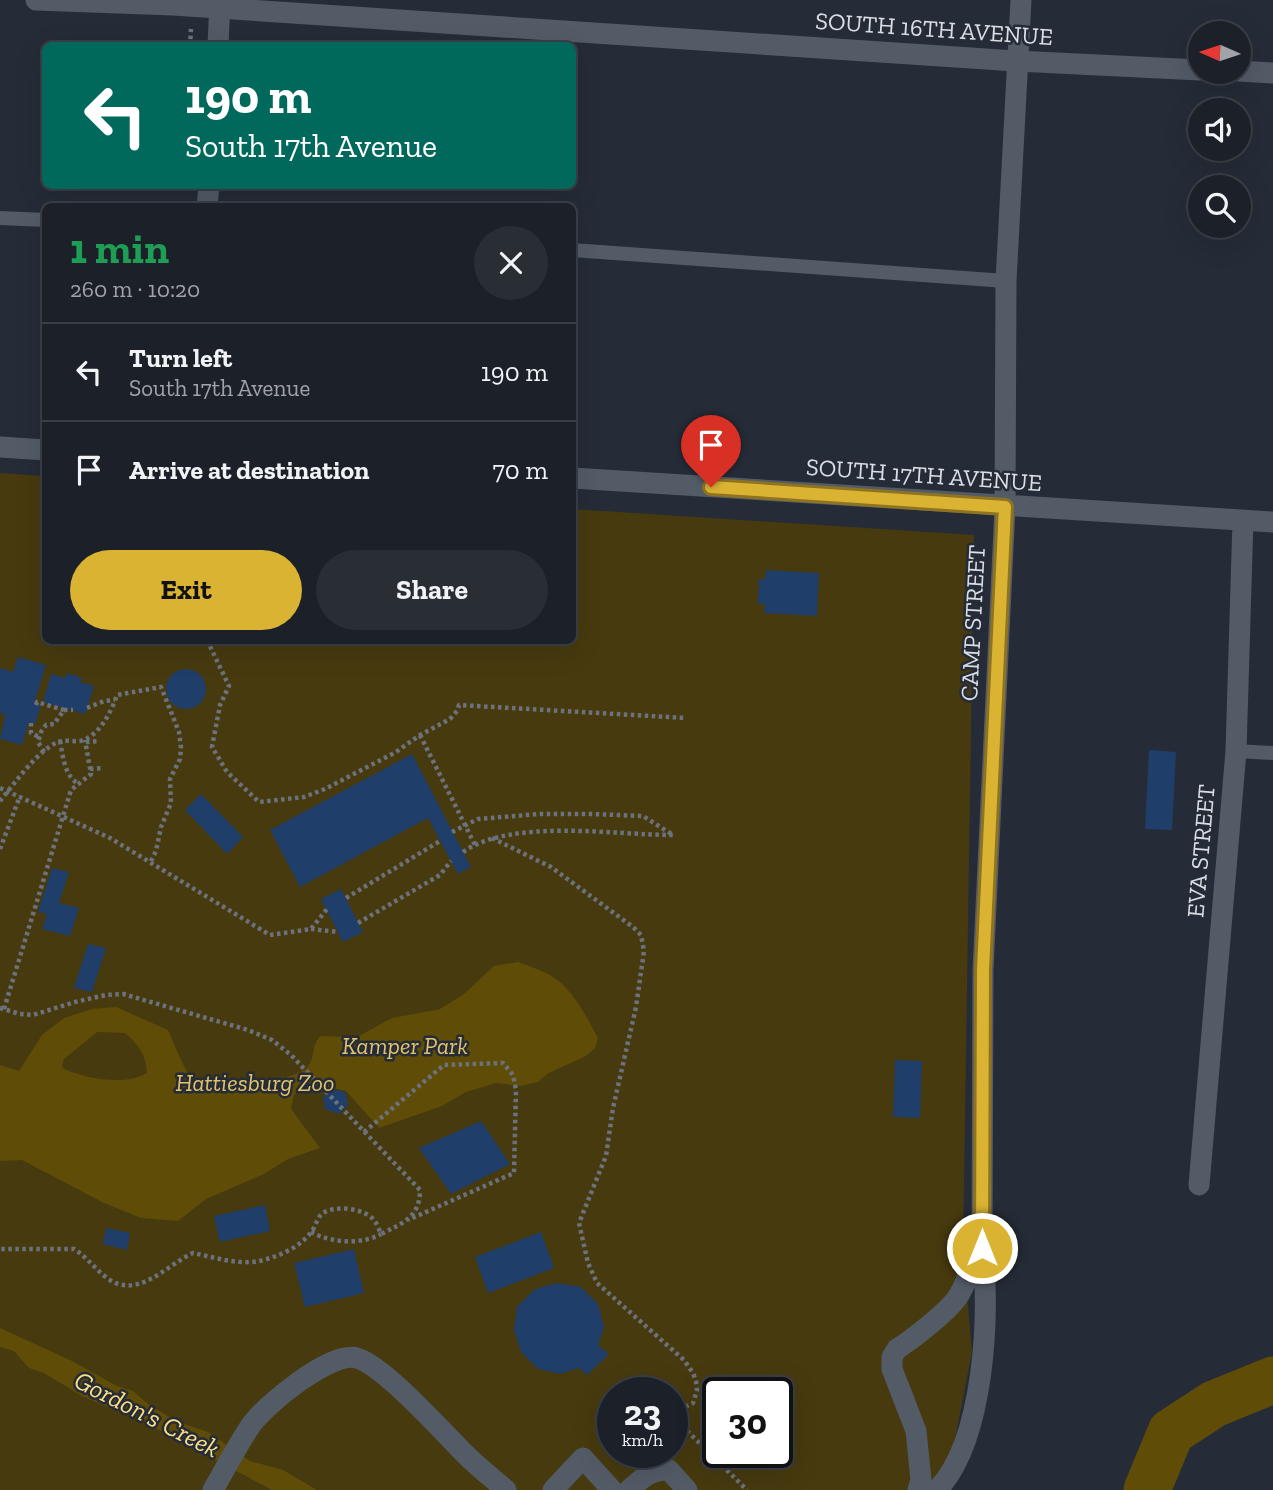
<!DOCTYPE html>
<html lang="en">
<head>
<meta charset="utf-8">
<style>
	:root { --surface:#1c2129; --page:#292e35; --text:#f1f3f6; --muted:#a0a3a8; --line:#3a3e46; --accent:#dab333 }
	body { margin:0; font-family:"Zilla Slab",serif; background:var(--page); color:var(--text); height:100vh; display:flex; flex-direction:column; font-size:26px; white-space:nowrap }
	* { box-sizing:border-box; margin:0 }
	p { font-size:23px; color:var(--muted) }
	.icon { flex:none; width:38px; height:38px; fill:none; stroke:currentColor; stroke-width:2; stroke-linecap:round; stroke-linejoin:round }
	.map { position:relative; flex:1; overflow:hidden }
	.drawer { position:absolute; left:42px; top:203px; width:534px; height:441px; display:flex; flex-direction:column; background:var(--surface); border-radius:10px; box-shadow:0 7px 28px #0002,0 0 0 2px var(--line) }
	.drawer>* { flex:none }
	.banner { position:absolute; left:42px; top:42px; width:534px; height:147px; border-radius:10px; box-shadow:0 7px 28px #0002,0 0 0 2px var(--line); background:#00695c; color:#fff; overflow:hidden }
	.needle { width:46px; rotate:273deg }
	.controls { position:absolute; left:1188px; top:21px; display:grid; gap:14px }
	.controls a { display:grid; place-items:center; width:63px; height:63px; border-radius:50%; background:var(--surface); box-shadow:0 7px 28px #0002,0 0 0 2px var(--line); font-size:35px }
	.speed { position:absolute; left:597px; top:1377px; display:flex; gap:14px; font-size:35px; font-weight:700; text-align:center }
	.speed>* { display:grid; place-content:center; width:91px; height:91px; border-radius:50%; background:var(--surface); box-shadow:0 7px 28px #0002,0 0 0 2px var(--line); line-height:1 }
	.speed small { font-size:18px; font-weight:400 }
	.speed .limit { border:4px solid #111; border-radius:10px; background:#fff; color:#111 }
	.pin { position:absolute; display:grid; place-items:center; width:60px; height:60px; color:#fff; margin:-72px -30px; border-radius:50% 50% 50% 0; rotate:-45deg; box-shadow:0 0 7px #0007 }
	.pin .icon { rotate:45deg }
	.me { position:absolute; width:77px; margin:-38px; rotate:0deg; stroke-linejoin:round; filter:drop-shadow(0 0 5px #0008) }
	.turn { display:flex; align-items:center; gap:24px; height:147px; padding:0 28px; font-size:32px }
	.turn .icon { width:91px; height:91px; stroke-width:2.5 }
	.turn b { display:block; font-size:49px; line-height:60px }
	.round { display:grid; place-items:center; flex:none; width:74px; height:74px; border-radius:37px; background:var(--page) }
	.headline { display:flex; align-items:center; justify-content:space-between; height:119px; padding:0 28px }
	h1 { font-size:42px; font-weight:700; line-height:52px; color:#1e9e55 }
	.action { display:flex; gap:14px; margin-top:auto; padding:14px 28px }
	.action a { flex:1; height:80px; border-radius:42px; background:var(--accent); color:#111; font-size:28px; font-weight:700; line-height:80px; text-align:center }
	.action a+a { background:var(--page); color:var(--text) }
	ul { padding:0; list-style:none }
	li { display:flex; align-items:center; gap:21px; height:98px; padding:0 28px; border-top:2px solid var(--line) }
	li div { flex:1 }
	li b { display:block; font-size:26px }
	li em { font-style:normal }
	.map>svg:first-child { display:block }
	.green { fill:#473a0f; fill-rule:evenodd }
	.water { fill:#5f4c07; fill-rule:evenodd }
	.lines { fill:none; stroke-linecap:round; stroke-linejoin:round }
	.river { stroke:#5f4c07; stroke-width:47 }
	.building { fill:#1f3e69 }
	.path { stroke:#6c727b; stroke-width:4.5; stroke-dasharray:3.5 3.5; stroke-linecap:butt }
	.service { stroke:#535b67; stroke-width:14 }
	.minor { stroke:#535b67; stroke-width:21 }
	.tertiary { stroke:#535b67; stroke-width:21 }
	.secondary { stroke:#535b67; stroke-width:21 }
	.route-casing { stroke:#8e7421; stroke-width:18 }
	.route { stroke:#dab333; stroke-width:12 }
	.labels { text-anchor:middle; stroke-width:5; stroke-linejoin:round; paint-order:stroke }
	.street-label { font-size:24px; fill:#d9dee5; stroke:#252c37 }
	.park-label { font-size:24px; font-style:italic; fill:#e0c26a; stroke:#252c37 }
	.water-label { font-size:26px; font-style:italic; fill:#fcde85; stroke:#252c37 }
</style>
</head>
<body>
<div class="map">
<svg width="1273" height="1490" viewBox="0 0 1273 1490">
	<rect width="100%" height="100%" fill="#252c37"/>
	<path class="green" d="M0 473 45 476 46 640H572V509L974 535 963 1249 972 1352 945 1490H0ZM612 1393H672V1452H612ZM718 1393H777V1452H718Z"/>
	<path class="water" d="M518 962C532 967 548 972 560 982 576 996 588 1019 598 1038L595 1048 586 1056 547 1074 538 1082 521 1086 496 1083 466 1092 442 1106 379 1128 346 1091 305 1082 294 1095 291 1109 320 1148 288 1159 264 1174 206 1199 178 1221 141 1218 104 1203 22 1160 0 1161V1065L19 1071 42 1035 64 1018 92 1009 116 1007 168 1030C174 1042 185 1075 196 1082 213 1092 299 1082 309 1065 315 1056 311 1047 320 1036L357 1037 392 1018 440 1009 464 994 494 966ZM97 1032 125 1033C139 1045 146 1055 147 1073 125 1086 87 1079 64 1069L62 1065 64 1059Z
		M0 1328 72 1361 117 1386 133 1391 148 1404 178 1422 208 1432 250 1461 283 1470 317 1490H272L150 1425 82 1396 44 1373 29 1368 14 1351 0 1347Z"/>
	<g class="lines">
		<path class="river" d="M1147 1490 1171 1432 1214 1404 1273 1380"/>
	</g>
	<path class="building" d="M766 570 819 573 817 616 764 613 765 604H758L759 579H765Z
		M18 657 46 665 34 704 41 706 35 724 29 722 22 745 0 739 5 715 0 713V668L13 672Z
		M166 689a20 20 0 1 1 40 0a20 20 0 1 1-40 0Z
		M67 673 82 678 80 682 94 686 85 714 43 702 51 674 65 678Z
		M1149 750 1176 752 1172 830 1145 829Z
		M412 754 471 867 458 874 428 818 300 887 270 830Z
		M201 794 243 837 227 854 185 810Z
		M52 868 69 872 59 903 79 908 70 936 42 929 47 914 38 912Z
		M341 889 363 932 343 942 321 899Z
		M88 944 106 948 92 992 74 988Z
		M895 1060 922 1061 920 1118 893 1117Z
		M332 1089 345 1092 348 1105 339 1114 325 1109 323 1097Z
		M481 1121 510 1164 451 1194 419 1148Z
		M265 1205 270 1231 220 1242 214 1216Z
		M106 1228 130 1233 127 1250 103 1244Z
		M541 1232 554 1268 488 1293 475 1257Z
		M354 1249 364 1293 305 1307 294 1263Z
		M557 1283 581 1287 598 1304 604 1327 598 1345 609 1354 587 1375 579 1368 560 1374 538 1369 521 1352 514 1330 517 1307 535 1289Z"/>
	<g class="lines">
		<path class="path" d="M190 46 191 29
			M207 640 229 686 220 705 212 747 227 772 259 802 304 797 325 789 396 752 420 735 450 719 457 711 459 705 686 718
			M36 705 37 702 64 710
			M87 708 104 701 115 700
			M31 723V733L39 737
			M420 735 475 845
			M60 741C63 756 64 774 77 783
			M86 742 100 741
			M44 752 38 742 41 732 46 725 54 724 64 710H73
			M90 769 103 768
			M0 788 110 838 270 935 311 929 327 909
			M0 801C15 783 37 751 58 742 65 739 73 742 80 741 99 737 111 712 117 695L161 687 179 732 181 748 180 759 170 779 171 803 161 827 156 851 150 863
			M452 832 478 819 539 814H591L643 816 673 835
			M492 838 551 867 633 927 641 935 644 951 636 1007 613 1108 606 1156 579 1223 588 1263 597 1283 684 1360 693 1373 696 1381 697 1390 693 1403 672 1413
			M0 849 20 796
			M463 852C512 818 614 835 673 835
			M346 898 440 841
			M358 923 440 875 451 861
			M311 929 338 932
			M0 1008 20 1014 33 1015 75 1002 106 995 123 994 248 1030 272 1040 291 1055 420 1190C420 1217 403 1223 381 1234 379 1230 377 1223 374 1220 364 1208 335 1205 323 1213 317 1217 316 1226 312 1231 301 1246 284 1254 267 1259 242 1267 218 1258 193 1253 168 1264 137 1301 107 1278 95 1269 87 1257 74 1249H0
			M4 1009 71 790 91 774 85 740
			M364 1132 444 1065 503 1063 513 1075 516 1090 514 1173 408 1220
			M311 1232C331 1243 362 1245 381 1234
			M672 1416 747 1490"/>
		<path class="service" d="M0 218 46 220
			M572 250 1006 281
			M1236 751 1273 753"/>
		<path class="minor" d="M0 447 46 450
			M572 478 1273 522
			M1199 1185 1236 751 1243 520
			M213 1490C225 1469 237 1446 251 1425 266 1404 331 1351 357 1358 384 1366 443 1432 465 1454 478 1467 492 1478 506 1490
			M553 1490 583 1458 612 1490
			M629 1490C641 1479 651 1469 669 1470L687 1490
			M918 1490 921 1480 916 1431 892 1369V1357L897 1349C913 1339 947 1312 957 1298 969 1282 969 1262 982 1248
			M937 1490C984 1442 991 1312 982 1248L983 970 1005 507 1006 281 1021 0"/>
		<path class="tertiary" d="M218 46 220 0
			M207 206 209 186"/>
		<path class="secondary" d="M36 0 173 5 1016 61 1200 70
			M1239 71 1273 73"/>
	</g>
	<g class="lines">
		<defs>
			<path id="route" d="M711 487 1005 507 983 970 982 1248"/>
		</defs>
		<use href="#route" class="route-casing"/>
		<use href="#route" class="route"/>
	</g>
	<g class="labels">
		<g class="street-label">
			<text transform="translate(934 29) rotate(4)" y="8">SOUTH 16TH AVENUE</text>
			<text transform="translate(924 475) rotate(4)" y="8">SOUTH 17TH AVENUE</text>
			<text transform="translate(973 623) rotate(-87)" y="8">CAMP STREET</text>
			<text transform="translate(1201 851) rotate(-85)" y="8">EVA STREET</text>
		</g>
		<g class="park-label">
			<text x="405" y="1054">Kamper Park</text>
			<text x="255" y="1091">Hattiesburg Zoo</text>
		</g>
		<g class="water-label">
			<text transform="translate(147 1414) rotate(27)" y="9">Gordon's Creek</text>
		</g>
	</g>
</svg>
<div class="controls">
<a><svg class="needle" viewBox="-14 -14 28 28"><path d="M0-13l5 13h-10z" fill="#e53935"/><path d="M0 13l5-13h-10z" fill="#a0a3a8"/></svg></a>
<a><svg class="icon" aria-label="sound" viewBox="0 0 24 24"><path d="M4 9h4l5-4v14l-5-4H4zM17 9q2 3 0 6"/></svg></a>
<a><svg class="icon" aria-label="search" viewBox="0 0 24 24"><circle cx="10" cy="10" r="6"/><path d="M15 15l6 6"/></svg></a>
</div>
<div class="speed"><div>23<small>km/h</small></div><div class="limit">30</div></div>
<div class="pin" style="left:711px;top:487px;background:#d93025"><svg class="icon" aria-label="arrive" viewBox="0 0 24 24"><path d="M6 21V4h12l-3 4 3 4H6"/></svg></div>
<svg class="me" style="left:982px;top:1248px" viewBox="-20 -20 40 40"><circle r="17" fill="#dab333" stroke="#fff" stroke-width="3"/><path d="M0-11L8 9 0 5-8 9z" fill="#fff"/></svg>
<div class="banner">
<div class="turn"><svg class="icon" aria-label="left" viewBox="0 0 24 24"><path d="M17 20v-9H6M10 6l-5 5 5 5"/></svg><div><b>190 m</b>South 17th Avenue</div></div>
</div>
<section class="drawer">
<div class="headline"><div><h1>1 min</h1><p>260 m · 10:20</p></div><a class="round"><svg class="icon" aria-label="close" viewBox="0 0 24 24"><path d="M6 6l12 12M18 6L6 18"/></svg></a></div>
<ul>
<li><svg class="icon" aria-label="left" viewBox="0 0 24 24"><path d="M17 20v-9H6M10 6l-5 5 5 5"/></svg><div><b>Turn left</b><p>South 17th Avenue</p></div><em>190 m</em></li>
<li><svg class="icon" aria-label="arrive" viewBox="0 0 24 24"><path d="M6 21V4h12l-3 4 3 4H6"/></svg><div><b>Arrive at destination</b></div><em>70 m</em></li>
</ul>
<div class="action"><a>Exit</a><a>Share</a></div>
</section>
</div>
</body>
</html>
